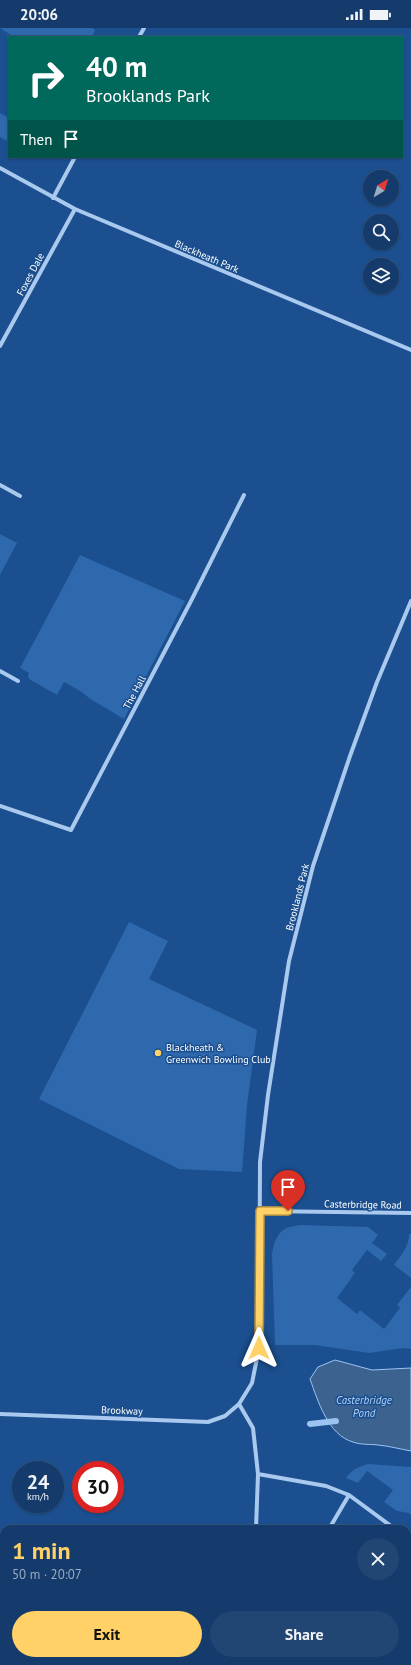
<!DOCTYPE html>
<html lang="en">
<head>
<meta charset="utf-8">
<style>
	:root { --surface:#143b6b; --page:#214673; --text:#f1f3f6; --muted:#9dadc1; --line:#33557e; --accent:#ffd166 }
	body { margin:0; font-family:"PT Sans",sans-serif; background:var(--page); color:var(--text); height:100vh; display:flex; flex-direction:column; font-size:15px; white-space:nowrap }
	* { box-sizing:border-box; margin:0 }
	p { font-size:13px; color:var(--muted) }
	.icon { flex:none; width:22px; height:22px; fill:none; stroke:currentColor; stroke-width:2; stroke-linecap:round; stroke-linejoin:round }
	.map { position:relative; flex:1; overflow:hidden }
	.side { position:absolute; left:0px; top:1497px; width:411px; height:140px; display:flex; flex-direction:column; background:var(--surface); border-radius:12px 12px 0 0; box-shadow:0 1px 3px #0004,0 0 0 1px var(--line) }
	.side>* { flex:none }
	.guide { position:absolute; left:8px; top:8px; width:395px; height:122px; border-radius:0px; box-shadow:0 1px 3px #0004,0 0 0 1px var(--line); background:#00695c; color:#fff; overflow:hidden }
	.needle { width:26px; rotate:38deg }
	.controls { position:absolute; left:363px; top:142px; display:grid; gap:8px }
	.controls a { display:grid; place-items:center; width:36px; height:36px; border-radius:50%; background:var(--surface); box-shadow:0 1px 3px #0004,0 0 0 1px var(--line); font-size:20px }
	.speed { position:absolute; left:12px; top:1433px; display:flex; gap:8px; font-size:20px; font-weight:700; text-align:center }
	.speed>* { display:grid; place-content:center; width:52px; height:52px; border-radius:50%; background:var(--surface); box-shadow:0 1px 3px #0004,0 0 0 1px var(--line); line-height:1 }
	.speed small { font-size:10px; font-weight:400 }
	.speed .limit { border:6px solid #d22; background:#fff; color:#111 }
	.pin { position:absolute; display:grid; place-items:center; width:34px; height:34px; color:#fff; margin:-41px -17px; border-radius:50% 50% 50% 0; rotate:-45deg; box-shadow:0 0 4px #0007 }
	.pin .icon { rotate:45deg }
	.me { position:absolute; width:44px; margin:-22px; rotate:0deg; stroke-linejoin:round; filter:drop-shadow(0 0 3px #0008) }
	.turn { display:flex; align-items:center; gap:14px; height:84px; padding:0 12px; font-size:18px }
	.turn .icon { width:52px; height:52px; stroke-width:2.5 }
	.turn b { display:block; font-size:28px; line-height:34px }
	.then { display:flex; align-items:center; height:38px; padding:0 12px; background:#0003; gap:8px; font-size:15px }
	.round { display:grid; place-items:center; flex:none; width:42px; height:42px; border-radius:21px; background:var(--page) }
	.summary { display:flex; align-items:center; justify-content:space-between; height:68px; padding:0 12px }
	h1 { font-size:24px; font-weight:700; line-height:30px; color:var(--accent) }
	.button { display:flex; gap:8px; margin-top:auto; padding:8px 12px }
	.button a { flex:1; height:46px; border-radius:24px; background:var(--accent); color:#111; font-size:16px; font-weight:700; line-height:46px; text-align:center }
	.button a+a { background:var(--page); color:var(--text) }
	.status { display:flex; justify-content:space-between; align-items:center; height:28px; padding:0 20px; background:var(--surface); direction:ltr }
	.status svg { height:11px; fill:currentColor }
	.map>svg:first-child { display:block }
	.green { fill:#2e69ad }
	.water { fill:#3c6290; stroke:#9cc4f0 }
	.lines { fill:none; stroke-linecap:round; stroke-linejoin:round }
	.stream { stroke:#9cc4f0; stroke-width:6 }
	.minor { stroke:#a9c9ee; stroke-width:4 }
	.route-casing { stroke:#a68842; stroke-width:10 }
	.route { stroke:#ffd166; stroke-width:7 }
	.poi-dot { fill:#ffd166; stroke:#1b4f8f; stroke-width:1.5 }
	.labels { text-anchor:middle; stroke-width:3; stroke-linejoin:round; paint-order:stroke }
	.street-label { font-size:10px; fill:#fff; stroke:#1b4f8f }
	.poi-label { font-size:10px; fill:#fff; stroke:#1b4f8f; text-anchor:start }
	.water-label { font-size:11px; font-style:italic; fill:#b5d3f5; stroke:#1b4f8f }
</style>
</head>
<body>
<div class="status"><b>20:06</b><svg viewBox="0 0 49 12"><path d="M0 12V9h3v3zM5 12V6h3v6zM10 12V3h3v9zM15 12V0h3v12zM26 1h20v11H26zM47 4h2v5h-2z"/></svg></div>
<div class="map">
<svg width="411" height="1637" viewBox="0 0 411 1637">
	<rect width="100%" height="100%" fill="#1b4f8f"/>
	<path class="green" d="M0 0H92L95 2 92 9H14Z
		M0 85 9 90V114L0 109Z
		M0 506 17 515 0 547Z
		M80 527 185 573 124 691 92 672 80 663 64 654 57 667 29 651 28 648 29 645 20 640Z
		M129 894 168 913 149 951 257 1002 247 1077 242 1144 179 1141 39 1071Z
		M301 1197 368 1199 378 1207 372 1215 387 1226 381 1233 367 1222 352 1242 355 1245 337 1270 357 1286 360 1282 384 1301 400 1280 397 1277 411 1259V1321L403 1320 369 1325 315 1317H275L272 1226C276 1206 280 1199 301 1197Z
		M409 1206H411V1250L394 1237C401 1227 409 1219 409 1206Z
		M368 1436 411 1439V1487L409 1485 397 1483 384 1474 393 1462 367 1443 358 1455 346 1450C352 1441 358 1439 368 1436Z"/>
	<path class="water" d="M335 1332 372 1342 411 1340V1423C400 1421 389 1418 378 1417 370 1416 361 1417 353 1414 328 1407 318 1373 310 1351L318 1339Z"/>
	<g class="lines">
		<path class="stream" d="M310 1396 336 1393"/>
		<path class="minor" d="M139 9 144 0
			M0 140 75 181 411 322
			M53 170 75 129
			M0 318 75 181
			M0 457 20 468
			M0 643 18 653
			M0 778 71 802 191 573 244 467
			M260 1183 411 1185
			M0 1386 208 1394 225 1388 239 1376
			M258 1446 326 1458 349 1467 395 1501
			M256 1501 258 1446 253 1400 239 1376 252 1355 259 1320 260 1134 268 1067 289 933 313 838 350 728 377 654 411 573
			M329 1501 349 1467
			M407 1510 411 1513
			M251 1637V1633
			M290 1637V1633"/>
	</g>
	<g class="lines">
		<defs>
			<path id="route" d="M259 1320 260 1183H288"/>
		</defs>
		<use href="#route" class="route-casing"/>
		<use href="#route" class="route"/>
	</g>
	<circle class="poi-dot" cx="158" cy="1025" r="4"/>
	<g class="labels">
		<g class="street-label">
			<text transform="translate(207 228) rotate(23)" y="4">Blackheath Park</text>
			<text transform="translate(30 246) rotate(-62)" y="4">Foxes Dale</text>
			<text transform="translate(134 664) rotate(-62)" y="4">The Hall</text>
			<text transform="translate(297 869) rotate(-76)" y="4">Brooklands Park</text>
			<text transform="translate(363 1176) rotate(1)" y="4">Casterbridge Road</text>
			<text transform="translate(122 1382) rotate(2)" y="4">Brookway</text>
		</g>
		<g class="poi-label">
			<text x="166" y="1023">Blackheath &amp;<tspan x="166" dy="12">Greenwich Bowling Club</tspan></text>
		</g>
		<g class="water-label">
			<text x="364" y="1376">Casterbridge<tspan x="364" dy="13">Pond</tspan></text>
		</g>
	</g>
</svg>
<div class="controls">
<a><svg class="needle" viewBox="-14 -14 28 28"><path d="M0-13l5 13h-10z" fill="#e53935"/><path d="M0 13l5-13h-10z" fill="#9dadc1"/></svg></a>
<a><svg class="icon" aria-label="search" viewBox="0 0 24 24"><circle cx="10" cy="10" r="6"/><path d="M15 15l6 6"/></svg></a>
<a><svg class="icon" aria-label="layers" viewBox="0 0 24 24"><path d="M12 4l9 5-9 5-9-5zM3 14l9 5 9-5"/></svg></a>
</div>
<div class="speed"><div>24<small>km/h</small></div><div class="limit">30</div></div>
<div class="pin" style="left:288px;top:1183px;background:#d93025"><svg class="icon" aria-label="arrive" viewBox="0 0 24 24"><path d="M6 21V4h12l-3 4 3 4H6"/></svg></div>
<svg class="me" style="left:259px;top:1320px" viewBox="-20 -20 40 40"><path d="M0-17L14 15 0 8-14 15z" fill="#ffd166" stroke="#fff" stroke-width="4"/></svg>
<div class="guide">
<div class="turn"><svg class="icon" aria-label="right" viewBox="0 0 24 24"><path d="M7 20v-9h11M14 6l5 5-5 5"/></svg><div><b>40 m</b>Brooklands Park</div></div>
<div class="then">Then<svg class="icon" aria-label="arrive" viewBox="0 0 24 24"><path d="M6 21V4h12l-3 4 3 4H6"/></svg></div>
</div>
<section class="side">
<div class="summary"><div><h1>1 min</h1><p>50 m · 20:07</p></div><a class="round"><svg class="icon" aria-label="close" viewBox="0 0 24 24"><path d="M6 6l12 12M18 6L6 18"/></svg></a></div>
<div class="button"><a>Exit</a><a>Share</a></div>
</section>
</div>
</body>
</html>
